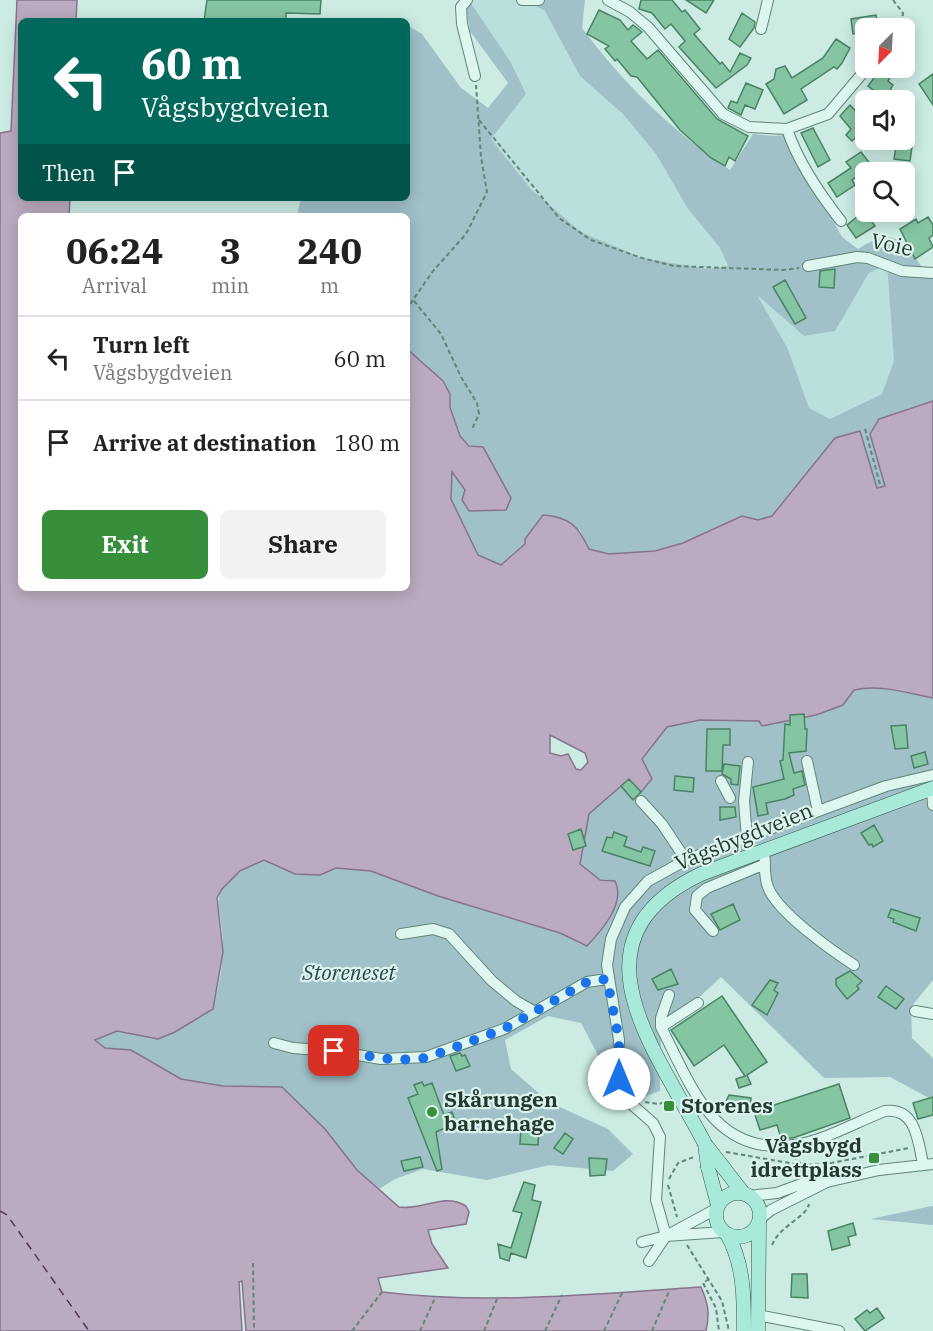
<!DOCTYPE html>
<html lang="en">
<head>
<meta charset="utf-8">
<style>
	:root { --surface:#fff; --page:#f2f2f2; --text:#222; --muted:#767676; --line:#e0e0e0; --accent:#378f3c }
	body { margin:0; font-family:"IBM Plex Serif",serif; background:var(--page); color:var(--text); height:100vh; display:flex; flex-direction:column; font-size:22px; white-space:nowrap }
	* { box-sizing:border-box; margin:0 }
	p { font-size:20px; color:var(--muted) }
	.icon { flex:none; width:33px; height:33px; fill:none; stroke:currentColor; stroke-width:2; stroke-linecap:round; stroke-linejoin:round }
	.map { position:relative; flex:1; overflow:hidden }
	.drawer { position:absolute; left:18px; top:213px; width:392px; height:378px; display:flex; flex-direction:column; background:var(--surface); border-radius:9px; box-shadow:0 3px 15px #0003 }
	.drawer>* { flex:none }
	.top-card { position:absolute; left:18px; top:18px; width:392px; height:183px; border-radius:9px; box-shadow:0 3px 15px #0003; background:#00695c; color:#fff; overflow:hidden }
	.needle { width:39px; rotate:204deg }
	.fabs { position:absolute; left:855px; top:18px; display:grid; gap:12px }
	.fabs a { display:grid; place-items:center; width:60px; height:60px; border-radius:9px; background:var(--surface); box-shadow:0 3px 15px #0003; font-size:30px }
	.pin { position:absolute; display:grid; place-items:center; width:51px; height:51px; color:#fff; margin:-26px; border-radius:12px; box-shadow:0 3px 9px #0006 }
	.me { position:absolute; width:66px; margin:-33px; rotate:0deg; stroke-linejoin:round; filter:drop-shadow(0 0 4px #0008) }
	.turn { display:flex; align-items:center; gap:21px; height:126px; padding:0 24px; font-size:27px }
	.turn .icon { width:78px; height:78px; stroke-width:2.5 }
	.turn b { display:block; font-size:42px; line-height:51px }
	.then { display:flex; align-items:center; height:57px; padding:0 24px; background:#0003; gap:12px; font-size:22px }
	.eta { display:flex; justify-content:space-evenly; align-items:center; height:102px; text-align:center }
	.eta b { font-size:36px; font-weight:700; line-height:42px }
	.action { display:flex; gap:12px; margin-top:auto; padding:12px 24px }
	.action a { flex:1; height:69px; border-radius:9px; background:var(--accent); color:#fff; font-size:24px; font-weight:700; line-height:69px; text-align:center }
	.action a+a { background:var(--page); color:var(--text) }
	ul { padding:0; list-style:none }
	li { display:flex; align-items:center; gap:18px; height:84px; padding:0 24px; border-top:2px solid var(--line) }
	li div { flex:1 }
	li b { display:block; font-size:22px }
	li em { font-style:normal }
	.map>svg:first-child { display:block }
	.farmland { fill:#b9e0dc }
	.green { fill:#a0c1c8; fill-rule:evenodd }
	.water { fill:#bbabc0; stroke:#89728e; stroke-width:1.5; fill-rule:evenodd }
	.lines { fill:none; stroke-linecap:round; stroke-linejoin:round }
	.ferry { stroke:#563456; stroke-width:1.5; stroke-dasharray:8 6; stroke-linecap:butt }
	.building { fill:#85c5a3; stroke:#498363; stroke-width:1.5 }
	.minor-casing { stroke:#618677; stroke-width:12 }
	.major-casing { stroke:#345545; stroke-width:15 }
	.path { stroke:#618677; stroke-width:2; stroke-dasharray:4.5 3; stroke-linecap:butt }
	.minor { stroke:#def6f0; stroke-width:10 }
	.major { stroke:#a8e9d9; stroke-width:14 }
	.major-bridge-casing { stroke:#345545; stroke-width:15; stroke-linecap:butt }
	.major-bridge { stroke:#a8e9d9; stroke-width:14 }
	.route { stroke:#1a73e8; stroke-width:10; stroke-dasharray:0 18 }
	.poi-dot { fill:#378f3c; stroke:#daf3ed; stroke-width:2 }
	.labels { text-anchor:middle; stroke-width:4.5; stroke-linejoin:round; paint-order:stroke }
	.street-label { font-size:21px; fill:#23382e; stroke:#daf3ed }
	.park-label { font-size:21px; font-style:italic; fill:#2b4653; stroke:#daf3ed }
	.poi-label { font-size:21px; font-weight:bold; fill:#23382e; stroke:#daf3ed; text-anchor:start }
</style>
</head>
<body>
<div class="map">
<svg width="933" height="1331" viewBox="0 0 933 1331">
	<rect width="100%" height="100%" fill="#cbebe3"/>
	<path class="farmland" d="M472 0H525L545 11 562 40 656 154 688 209 720 248 728 267 708 269 642 258 581 232 531 189 491 139 526 94 470 2Z
		M887 263 894 361 882 394 830 419 809 408 788 349 755 293 804 336 835 331 869 273Z"/>
	<path class="green" d="M525 0H585L582 28C622 82 674 133 730 170L753 134 774 136 794 134 793 149 842 237 858 249C893 227 901 239 922 267L921 272 933 270V515L870 434 885 486 877 489 860 432 835 438 772 516 758 520 742 516 683 543 655 551 609 554 593 552 589 549 580 530 525 539V544L501 565 478 555 451 499 452 472 465 491 469 511 506 510 473 448 460 436 443 381 407 349 406 216H297L301 198H406L407 25 422 34 461 88 488 108 508 83 470 31 466 7 470 2 510 61 526 94 491 139 531 189 581 232 642 258 708 269 728 266 720 248 688 209 656 154 623 114 580 76 545 11ZM887 264 894 361 882 394 830 419 809 408 788 349 757 295 804 336 835 331 869 273Z
		M859 688H882L933 698V980L911 1007 912 1038 933 1058V1100L890 1077 824 1078 721 977 680 1015 661 1027 660 1091 643 1097 611 1080 581 1023 548 1016 505 1040 511 1069 549 1102 608 1129 633 1154 613 1171 549 1165 487 1180 423 1169 395 1179 379 1189 357 1170 325 1129 223 1086 181 1079 154 1066 140 1055 123 1049 104 1048 95 1039 117 1031 158 1039 213 1009C217 991 222 972 223 953 224 897 198 891 264 860L320 875 336 867 371 871 438 896 560 933 582 945 608 879 600 880 580 864 589 814 621 786 667 727 700 720 760 721 843 705 854 689Z
		M933 1206V1225L871 1219 932 1206Z"/>
	<path class="water" d="M17 0H77L76 21H21V198H70L69 216H21V588H406L407 349 443 381 450 394V407L460 436 469 446 483 447 511 498 506 510 469 511 462 500 465 490 452 472 451 499 478 555 501 565 525 544V539L543 515C570 517 578 526 589 549L609 554 655 551 683 543 742 516 758 520 772 516 835 438 860 431 877 488 885 486 870 434 879 419 933 401V698C908 693 879 684 854 690L843 705 816 715 762 726 759 721 700 720 667 727 642 759 652 779 641 792 621 786 589 814 580 864 600 880 615 881C626 903 602 930 587 946L560 933 438 896 371 871 336 868 320 875 295 874 264 860 240 871 222 889 217 898 223 952 213 1009 175 1032 158 1039 117 1031 95 1040 105 1048 131 1050 181 1079 223 1086 282 1087 325 1129 357 1170 399 1207C423 1211 443 1192 466 1206L469 1212 466 1224 428 1230 432 1244 448 1268 378 1278 382 1292C489 1305 594 1294 701 1287 708 1303 710 1313 706 1331H246L242 1281 239 1282 242 1331H0V133L11 131ZM550 735 585 753 588 762 581 770 576 769 568 754 561 756 550 753Z"/>
	<g class="lines">
		<path class="ferry" d="M0 1211 7 1215 89 1331"/>
	</g>
	<path class="building" d="M207 0H321L320 14 286 13V21H204Z
		M641 0H672L682 12 685 10 700 29 694 34 720 64 722 62 730 72 740 53 751 58 747 65 716 88 679 47 685 41 671 24 665 29 652 13 639 9Z
		M686 0H714L706 13Z
		M599 10 620 20 628 30 633 25 642 32 631 41 647 59 658 50 717 119 748 136 735 161 729 157 725 166 711 158 680 130 637 77 631 76 617 59 615 61 605 49 609 46 587 34Z
		M742 13 755 22 754 28 740 47 729 39Z
		M876 15 878 28H866V32L853 34 851 19Z
		M836 39 850 48 842 63 837 69 834 67 801 89 807 100 784 114 766 84 774 79 776 69 785 66 792 78 823 58Z
		M880 70 890 78 888 81 893 85 885 99 868 86Z
		M933 74V105L919 84Z
		M746 83 763 90 755 109 745 105 741 115 728 108 731 101 737 103Z
		M850 105 865 121 862 124 865 128 852 141 846 135 851 129 840 116Z
		M813 128 830 160 818 167 801 133Z
		M897 140H913L910 161 894 159Z
		M861 152 872 166 852 180 855 185 837 197 828 183 851 168 846 162Z
		M863 212H892L872 222 875 226 856 238 847 225Z
		M928 217 933 225V235L929 238 933 247 915 259 900 229 916 219 918 223Z
		M835 269 834 288 819 287 820 271Z
		M785 280 806 318 795 324 773 287Z
		M804 714 805 729H807L806 751 789 753 794 773 802 771 805 785 793 789 794 795 785 799 766 803 768 814 758 816 753 787 784 779 780 761 783 760 785 724 790 725V715Z
		M906 725 908 748 895 749 891 726Z
		M707 729H730V745H723L722 771H706Z
		M925 752 928 764 914 768 911 756Z
		M724 764 740 766 738 785 731 784V779L722 774Z
		M675 776 694 778 693 792 674 790Z
		M629 779 641 792 633 800 621 786Z
		M720 807H735L736 817 720 820Z
		M874 825 883 841 873 847 872 844 869 845 861 833Z
		M581 829 586 846 573 850 568 834Z
		M614 832 627 837 624 846 641 852 643 847 655 851 650 866 602 851 607 837 612 838Z
		M733 904 740 920 720 930 711 914Z
		M891 909 920 918 916 931 893 922 894 919 888 917Z
		M671 969 678 984 658 990 652 979Z
		M850 971 862 981 857 986 859 989 847 999 836 985V979Z
		M770 980 778 983 774 990 778 993 767 1015 752 1005Z
		M886 986 904 999 896 1009 878 997Z
		M722 996 767 1062 747 1075 751 1084 739 1088 736 1079 745 1076 724 1045 694 1066 671 1030Z
		M460 1053 462 1056 465 1055 470 1066 456 1071 450 1056Z
		M422 1082 424 1086 432 1083 444 1115 452 1112 456 1123 436 1132 442 1169 437 1171 408 1098 418 1094 414 1085Z
		M839 1084 850 1118 793 1138H781L777 1125 760 1130 755 1115 772 1110 771 1106Z
		M729 1095 751 1098 750 1111 728 1109 724 1105Z
		M933 1097V1115L918 1119 913 1103Z
		M521 1127 539 1128 538 1145 520 1144Z
		M565 1133 573 1139 563 1154 554 1148Z
		M420 1157 423 1167 404 1171 401 1161Z
		M589 1158 607 1159 605 1175 590 1176Z
		M524 1182 535 1185 532 1200 541 1202 526 1258 511 1253 509 1261 500 1258 498 1244 511 1248 522 1213 513 1211Z
		M853 1223 856 1235 848 1237 850 1245 832 1250 828 1231Z
		M792 1274H807L808 1298 791 1297Z
		M877 1308 884 1318 865 1331 855 1319 867 1310 870 1313Z"/>
	<g class="lines">
		<defs>
			<path id="minor" d="M467 0 461 7 462 24 475 76
				M522 0H539
				M608 0 630 12 648 27 723 114 749 127 787 129 828 114 867 68
				M761 29 768 0
				M787 129C798 162 819 193 841 221
				M808 266 857 257 868 258 902 271 933 273
				M807 761 818 811
				M721 781 730 798
				M932 788 933 805
				M641 801 662 824 686 860
				M747 838 744 801 748 762
				M764 850C766 862 763 875 768 887 777 912 831 950 854 965
				M713 931 695 910 697 896 707 888 765 864
				M401 934 433 929 449 934 492 981 516 1001 535 1012
				M669 995 661 1018V1027C691 1085 713 1156 794 1145 824 1141 856 1122 885 1111 916 1107 918 1141 923 1164
				M915 1011 933 1014
				M661 1027 698 1003
				M274 1043 293 1048 334 1051 381 1059 426 1057 504 1029 587 982 607 979
				M749 1196 777 1193 807 1182H827L879 1170 933 1164
				M760 1219 771 1210 827 1182
				M666 1236 656 1200 660 1137 653 1123 630 1103 618 1073 619 1040 607 965 611 939 625 907 648 881 686 860 886 786 933 775
				M642 1242 666 1236 723 1232
				M649 1261 666 1236 716 1209
				M758 1315 839 1331"/>
			<path id="major" d="M705 1144C658 1052 563 940 701 874L933 788
				M708 1167 718 1205
				M723 1167 743 1193
				M716 1215a22 22 0 1 1 44 0a22 22 0 1 1-44 0Z
				M727 1234C744 1264 744 1297 744 1331
				M758 1331 759 1224"/>
		</defs>
		<use href="#minor" class="minor-casing"/>
		<use href="#major" class="major-casing"/>
		<path class="path" d="M893 0 903 13 901 28
			M479 120 559 218 591 240 642 258 674 266 783 270 799 268
			M414 301 441 334 461 377 477 403 479 414 472 429
			M406 310 433 271 466 234 487 192 481 157 476 85
			M865 429 881 488
			M645 1102 659 1104 667 1101
			M726 1152 801 1165 826 1164 909 1148
			M793 1156 800 1163 801 1173
			M669 1179 678 1163 694 1157
			M668 1185 677 1217
			M687 1245 722 1301 729 1331
			M772 1245C780 1225 806 1218 809 1204
			M253 1263 254 1331
			M709 1279 703 1283 716 1308 719 1331
			M352 1331 382 1292
			M420 1331 435 1298
			M484 1331 497 1299
			M545 1331 562 1295
			M604 1331 623 1291
			M652 1331 670 1289"/>
		<use href="#minor" class="minor"/>
		<use href="#major" class="major"/>
		<defs>
			<path id="major-bridge" d="M705 1144 723 1167
				M705 1144 708 1167"/>
		</defs>
		<use href="#major-bridge" class="major-bridge-casing"/>
		<use href="#major-bridge" class="major-bridge"/>
	</g>
	<g class="lines">
		<path class="route" d="M334 1051 396 1060 426 1058 504 1029 587 982 607 979 619 1040V1079"/>
	</g>
	<g class="poi-dot">
		<rect x="663" y="1100" width="12" height="12" rx="3"/>
		<circle cx="432" cy="1112" r="6"/>
		<rect x="868" y="1152" width="12" height="12" rx="3"/>
	</g>
	<g class="labels">
		<g class="street-label">
			<text transform="translate(892 245) rotate(12)" y="7">Voie</text>
			<text transform="translate(744 837) rotate(-22)" y="7">Vågsbygdveien</text>
		</g>
		<g class="park-label">
			<text x="349" y="980">Storeneset</text>
		</g>
		<g class="poi-label">
			<text x="444" y="1107">Skårungen<tspan x="444" dy="24">barnehage</tspan></text>
			<text x="681" y="1113">Storenes</text>
			<text x="862" y="1153" text-anchor="end">Vågsbygd<tspan x="862" dy="24">idrettplass</tspan></text>
		</g>
	</g>
</svg>
<div class="fabs">
<a><svg class="needle" viewBox="-14 -14 28 28"><path d="M0-13l5 13h-10z" fill="#e53935"/><path d="M0 13l5-13h-10z" fill="#767676"/></svg></a>
<a><svg class="icon" aria-label="sound" viewBox="0 0 24 24"><path d="M4 9h4l5-4v14l-5-4H4zM17 9q2 3 0 6"/></svg></a>
<a><svg class="icon" aria-label="search" viewBox="0 0 24 24"><circle cx="10" cy="10" r="6"/><path d="M15 15l6 6"/></svg></a>
</div>
<div class="pin" style="left:334px;top:1051px;background:#d93025"><svg class="icon" aria-label="arrive" viewBox="0 0 24 24"><path d="M6 21V4h12l-3 4 3 4H6"/></svg></div>
<svg class="me" style="left:619px;top:1079px" viewBox="-20 -20 40 40"><circle r="19" fill="#fff"/><path d="M0-13L10 11 0 6-10 11z" fill="#1a73e8"/></svg>
<div class="top-card">
<div class="turn"><svg class="icon" aria-label="left" viewBox="0 0 24 24"><path d="M17 20v-9H6M10 6l-5 5 5 5"/></svg><div><b>60 m</b>Vågsbygdveien</div></div>
<div class="then">Then<svg class="icon" aria-label="arrive" viewBox="0 0 24 24"><path d="M6 21V4h12l-3 4 3 4H6"/></svg></div>
</div>
<section class="drawer">
<div class="eta">
<div><b>06:24</b><p>Arrival</p></div>
<div><b>3</b><p>min</p></div>
<div><b>240</b><p>m</p></div>
</div>
<ul>
<li><svg class="icon" aria-label="left" viewBox="0 0 24 24"><path d="M17 20v-9H6M10 6l-5 5 5 5"/></svg><div><b>Turn left</b><p>Vågsbygdveien</p></div><em>60 m</em></li>
<li><svg class="icon" aria-label="arrive" viewBox="0 0 24 24"><path d="M6 21V4h12l-3 4 3 4H6"/></svg><div><b>Arrive at destination</b></div><em>180 m</em></li>
</ul>
<div class="action"><a>Exit</a><a>Share</a></div>
</section>
</div>
</body>
</html>
